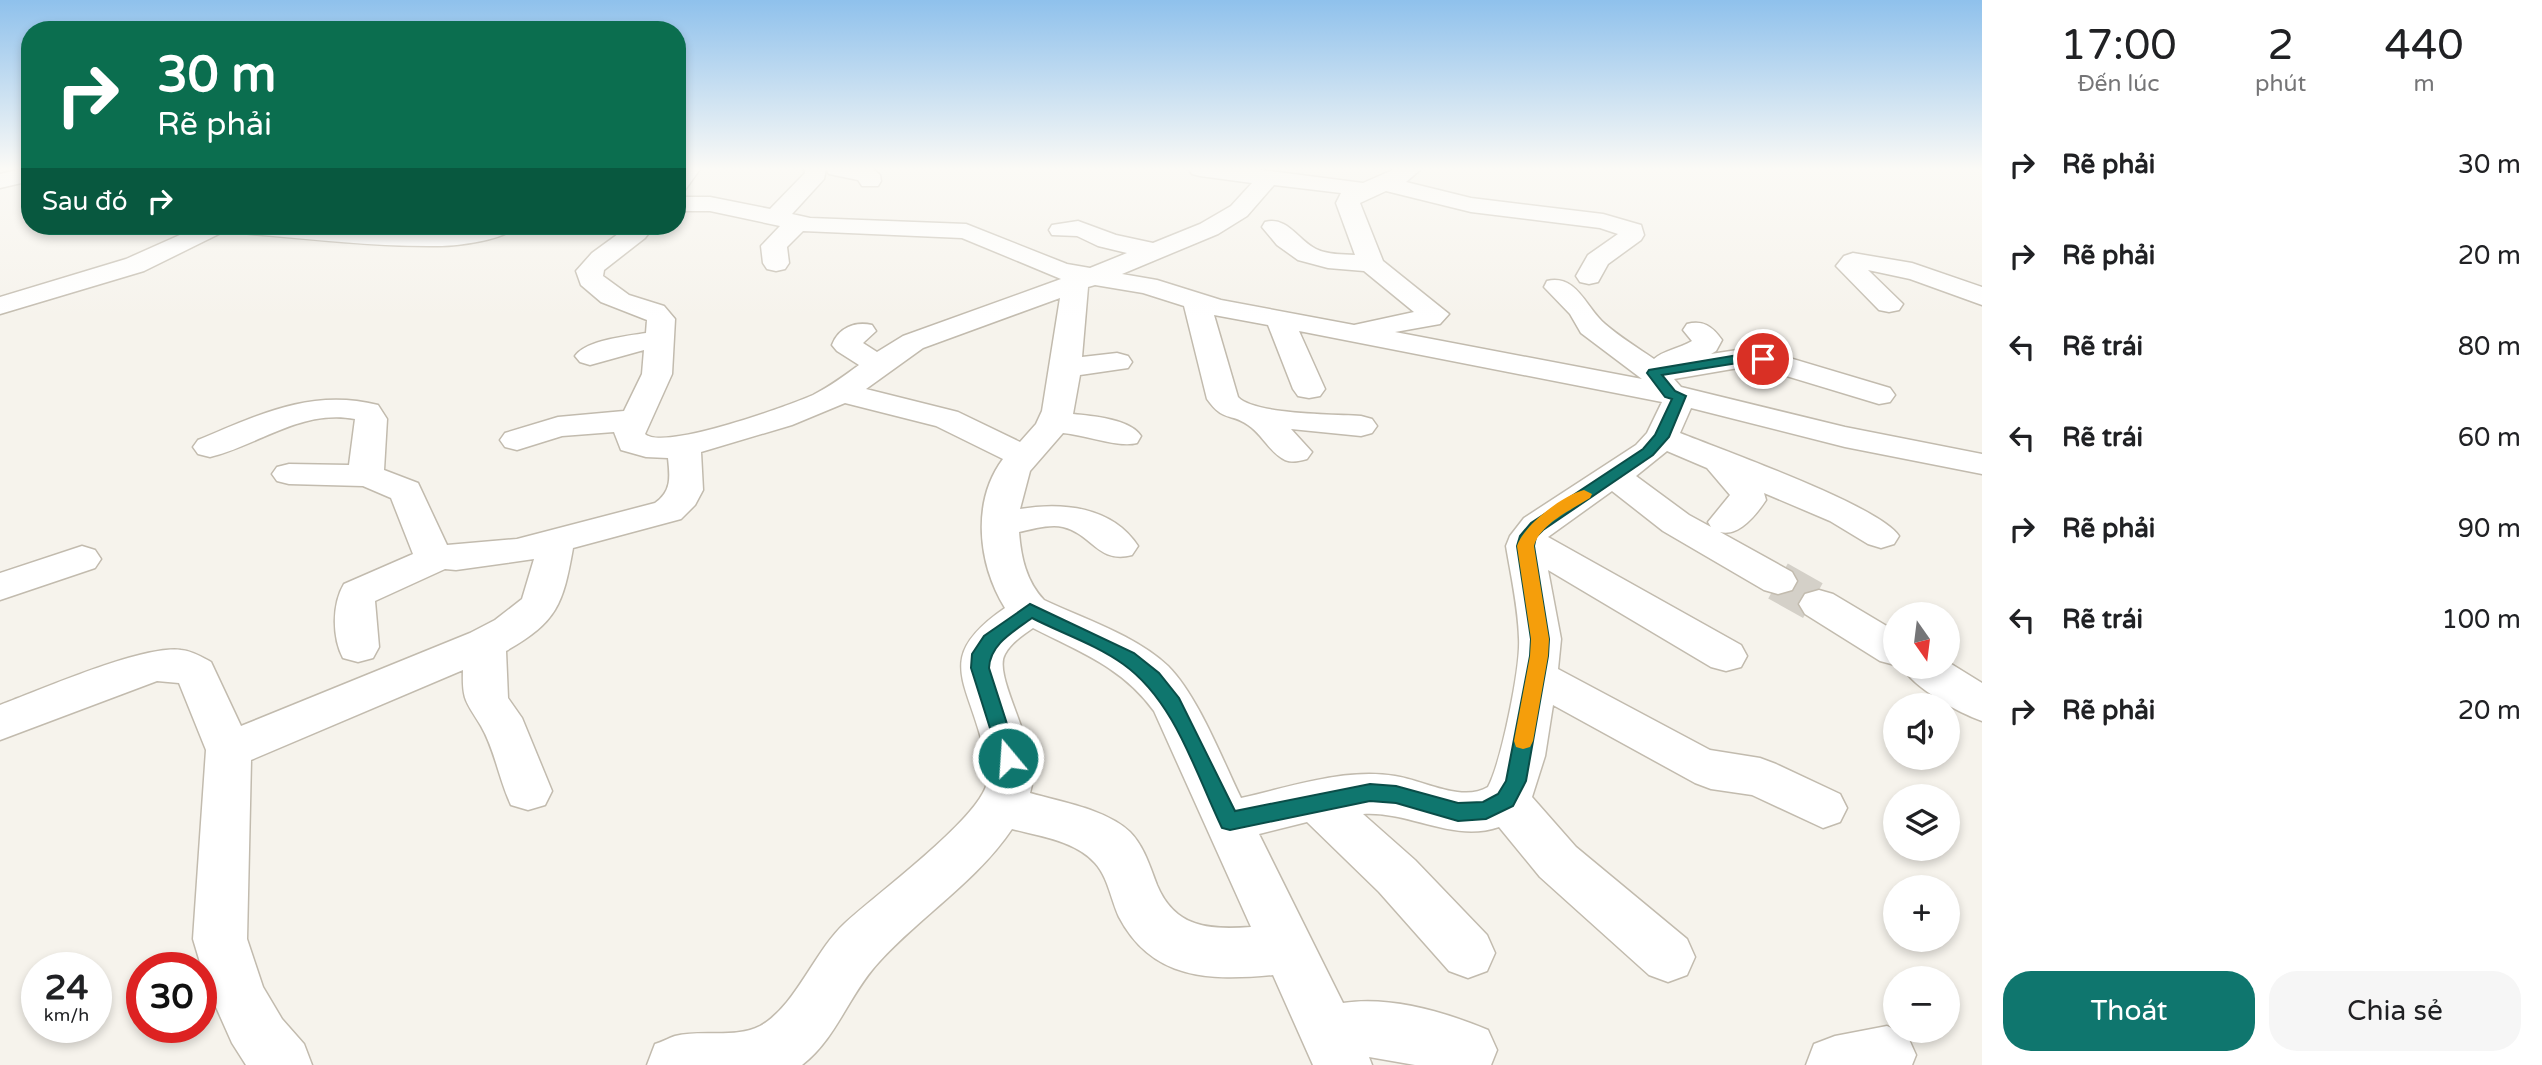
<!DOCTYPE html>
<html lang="vi">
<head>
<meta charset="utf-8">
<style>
	:root { --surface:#fff; --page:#f6f6f6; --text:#202124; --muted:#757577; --accent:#0f766e }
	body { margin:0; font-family:"Varela Round",sans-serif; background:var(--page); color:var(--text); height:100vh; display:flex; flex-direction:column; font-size:26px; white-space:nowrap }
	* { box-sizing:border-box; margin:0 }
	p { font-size:23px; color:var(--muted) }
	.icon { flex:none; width:38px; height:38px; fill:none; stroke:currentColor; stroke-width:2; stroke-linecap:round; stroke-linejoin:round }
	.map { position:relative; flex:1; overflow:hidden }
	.panel { display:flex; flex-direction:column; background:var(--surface); width:560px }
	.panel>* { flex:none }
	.banner { position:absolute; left:21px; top:21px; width:665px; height:214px; border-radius:28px; box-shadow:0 4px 10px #0003; background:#0b6e4f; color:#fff; overflow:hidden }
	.needle { width:46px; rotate:166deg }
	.tools { position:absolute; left:1883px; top:602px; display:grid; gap:14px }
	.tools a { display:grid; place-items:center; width:77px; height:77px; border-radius:50%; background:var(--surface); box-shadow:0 4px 10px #0003; font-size:35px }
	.speed { position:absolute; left:21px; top:952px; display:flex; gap:14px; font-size:35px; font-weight:700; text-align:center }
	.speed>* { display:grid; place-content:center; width:91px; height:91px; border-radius:50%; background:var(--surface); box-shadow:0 4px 10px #0003; line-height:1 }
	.speed small { font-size:18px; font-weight:400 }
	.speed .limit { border:10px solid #d22; background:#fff; color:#111 }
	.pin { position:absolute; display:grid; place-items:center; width:60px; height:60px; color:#fff; margin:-30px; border:4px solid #fff; border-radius:50%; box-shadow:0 2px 7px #0007 }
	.me { position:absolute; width:77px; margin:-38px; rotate:342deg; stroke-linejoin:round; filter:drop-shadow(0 0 5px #0008) }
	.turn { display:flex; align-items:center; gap:24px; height:147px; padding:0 21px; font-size:32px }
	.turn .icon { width:91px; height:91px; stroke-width:2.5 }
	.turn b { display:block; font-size:49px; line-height:60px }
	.then { display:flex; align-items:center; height:66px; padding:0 21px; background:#0003; gap:14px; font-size:26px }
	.eta { display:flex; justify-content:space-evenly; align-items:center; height:119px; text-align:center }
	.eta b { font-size:42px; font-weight:600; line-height:49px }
	.action { display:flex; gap:14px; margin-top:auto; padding:14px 21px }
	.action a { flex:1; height:80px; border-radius:28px; background:var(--accent); color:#fff; font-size:28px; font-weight:600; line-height:80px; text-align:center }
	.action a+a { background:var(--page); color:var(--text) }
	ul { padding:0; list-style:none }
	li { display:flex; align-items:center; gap:21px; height:91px; padding:0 21px }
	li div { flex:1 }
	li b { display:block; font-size:26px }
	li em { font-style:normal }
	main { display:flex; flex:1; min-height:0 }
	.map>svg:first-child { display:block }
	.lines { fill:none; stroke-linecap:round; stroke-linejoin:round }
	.minor-tunnel { stroke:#d4d0c8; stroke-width:40; stroke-dasharray:40 20; stroke-linecap:butt }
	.minor-casing { stroke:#c2bbae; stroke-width:3 }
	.minor { fill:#fff; fill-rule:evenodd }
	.route { fill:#0f766e; stroke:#0a4d48; stroke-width:2 }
	.slow { fill:#f59e0b }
</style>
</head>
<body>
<main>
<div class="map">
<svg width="1982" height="1065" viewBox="0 0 1982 1065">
	<rect width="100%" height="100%" fill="#f6f3ec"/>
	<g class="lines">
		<path class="minor-tunnel" d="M1778 581 1819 604"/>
		<defs>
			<path id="minor" d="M21 169H30V181L0 188V174Z
				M677 169H700L685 190 677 192Z
				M804 169H873L880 175 881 181 878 186H862L858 180 829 174 826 169 824 179 792 214 810 218 966 224 1067 264 1090 268 1127 253 1098 246 1077 236 1052 235 1049 230 1052 225 1078 221 1116 235 1153 243 1200 224 1231 206 1252 183 1200 176 1192 174 1189 169H1254L1363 183 1395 169H1421L1406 182 1471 198 1603 214 1641 225 1644 235 1641 240 1608 264 1598 282 1589 284 1580 282 1576 276 1588 255 1618 234 1600 228 1471 212 1386 191 1360 203 1383 261 1449 314 1440 324 1395 332 1642 379 1581 333 1570 314 1544 287 1547 281C1577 274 1586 308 1605 324 1620 337 1638 348 1654 359 1662 351 1680 348 1692 341L1683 330 1687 324C1703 320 1712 326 1722 340L1716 351 1711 354 1744 349 1763 350 1890 388 1895 395 1890 402 1879 404 1760 368 1744 367 1674 379 1681 387 1845 427 1982 454V474L1845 447 1691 408 1680 433C1722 450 1880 506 1899 536L1894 544 1881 548 1868 544 1830 521 1764 493 1766 500C1756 515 1739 537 1720 532L1792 572 1797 581 1792 590 1778 594 1764 590 1663 531 1612 491 1548 537 1741 645 1747 656 1741 667 1726 671 1711 667 1548 570 1561 639 1558 669 1710 750 1760 758 1776 764 1840 794 1847 808 1840 822 1823 828 1752 795 1711 789 1695 783 1553 705 1545 756 1532 797 1576 847 1687 939 1695 957 1687 975 1668 982 1649 975 1540 877 1499 827C1453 843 1410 811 1363 814L1415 860 1487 935 1495 953 1487 971 1468 978 1449 971 1379 892 1307 822 1259 834 1343 1003C1390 996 1445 1012 1488 1030L1497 1050 1491 1065H1415L1369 1057 1372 1065H1313L1273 975C1210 981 1152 980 1119 917 1111 900 1108 877 1095 863 1076 841 1039 836 1012 829 977 881 921 916 879 962 849 994 837 1038 802 1065H647L655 1044C662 1042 669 1038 675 1036 702 1029 734 1039 760 1026 795 1007 814 952 844 924 875 895 979 819 987 783 990 771 986 757 983 746 967 679 934 657 1005 608 978 564 971 502 1003 459L936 426 845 403 792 425 701 452 703 490 695 505 681 519 573 548C563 605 557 622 506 651L508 698 522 718 552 791 545 805 528 810 511 805C499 780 495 750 481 726 466 701 462 701 463 670L251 760 247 939 263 987 282 1019 304 1044 312 1065H246L232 1043 208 989 193 939 206 750 179 683 157 681 0 740V705C41 690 142 645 181 650 192 651 202 657 211 662L241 726 470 633 495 620 522 599 534 559 456 570 445 569 375 601 379 647 373 658 358 662 343 658C332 637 332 604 344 584L413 554 391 498 363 486 289 484 277 481 272 474 277 467 289 464 349 465 355 419C301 409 259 445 210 457L198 454 193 447 198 440C259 415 311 388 378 405L387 419 384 470 418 483 447 545 517 539 655 503C672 491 670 477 668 458L646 457 621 450 614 432 562 436 517 450 505 447 500 440 505 433 558 417 624 411 642 374 644 350 590 365 580 362 575 356C586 340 627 336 646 333L647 320 601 302 581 285 576 271 592 253 629 226H654L645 238 604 270 603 276 629 295 664 306 675 319 672 374 645 434C664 451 788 406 813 395 829 387 844 376 859 365L837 351 832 345C838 328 855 321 872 325L876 331 863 343 877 352 903 336 1061 279 962 238 803 231 787 247 789 263 785 269 776 271 767 269 763 263 761 246 780 226 710 211H677V197H710L770 209 805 173ZM1274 185 1341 193 1336 203 1355 255C1342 254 1328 255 1316 249 1298 240 1287 216 1265 222L1262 227 1277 245 1298 260 1328 268 1364 271 1414 312 1354 325 1221 300 1157 280 1122 274 1218 234 1247 216ZM1095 285 1143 293 1184 306 1207 399C1224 423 1230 412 1248 425 1262 434 1270 453 1285 460 1293 463 1299 461 1307 459L1312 452 1291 429 1361 436 1372 433 1377 426 1372 419 1361 416C1334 414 1255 415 1238 397L1214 315 1268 325 1293 389 1298 396 1309 398 1320 396 1325 389 1299 331 1662 402 1647 433 1636 445 1524 518 1510 536 1506 546C1511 576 1518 607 1519 638 1521 666 1501 763 1488 787 1462 803 1423 780 1395 776 1343 768 1291 787 1241 798 1222 759 1198 696 1168 666 1135 635 1084 619 1044 600 1026 581 1021 557 1019 532 1033 529 1050 524 1063 527 1092 534 1098 564 1132 555L1138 546C1112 506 1061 502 1020 509L1030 471 1063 433C1086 435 1118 448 1137 443L1141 436C1130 419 1093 416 1073 414L1080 375 1128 368 1132 362 1128 356 1117 353 1082 357 1088 287ZM1060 298 1042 411 1036 424 1020 442 958 412 866 389 923 348ZM1667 451 1707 468 1730 495 1708 522 1711 527 1689 515 1636 476ZM1033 628C1080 652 1122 667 1154 711L1251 927C1209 930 1175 928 1157 885 1150 867 1144 846 1130 832 1106 809 1061 802 1030 793 1044 751 991 677 1005 654 1011 643 1023 635 1033 628Z
				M200 226H351L441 231 480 226H516C506 240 457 246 439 246 373 247 305 238 239 233L229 229 144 271 0 314V297L126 259Z
				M1853 253 1912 263 1982 287V305L1910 279 1868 270 1903 304 1899 310 1889 312 1879 310 1836 266 1844 256Z
				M82 546 95 550 101 559 95 568 0 600V573Z
				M1819 590 1833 594 1895 631V665L1880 661 1805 614 1799 604 1805 594Z
				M1948 662 1982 683V721C1959 713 1914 688 1902 667H1948Z
				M1887 1026 1907 1035 1916 1055 1912 1065H1806L1814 1044 1835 1036Z"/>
		</defs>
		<use href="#minor" class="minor-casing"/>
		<use href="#minor" class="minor"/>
	</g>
	<linearGradient id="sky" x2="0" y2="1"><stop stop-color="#8fc1ec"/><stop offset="0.53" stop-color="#fbfaf6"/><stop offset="1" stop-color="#fbfaf6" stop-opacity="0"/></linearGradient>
	<rect width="1982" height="318" fill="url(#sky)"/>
	<path class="route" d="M1744 354 1763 355 1769 359 1763 363 1744 362 1662 375 1675 391 1686 396 1669 437 1653 455 1543 530 1536 537 1534 546 1549 639 1548 656 1526 781 1513 806 1486 819 1458 821 1396 803 1370 801 1230 830 1222 828C1195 772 1175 701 1123 664 1097 645 1061 633 1032 618 1013 632 990 644 989 668L1018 758 1015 763 1008 766 1001 763 971 668 972 654 984 636 1030 604 1134 653 1159 673 1179 698 1235 811 1370 784 1396 786 1458 803 1483 802 1498 794 1506 781 1530 656 1531 639 1517 546 1520 536 1531 523 1643 449 1655 435 1672 399 1665 397 1647 373 1649 370Z"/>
	<path class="slow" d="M1584 490 1592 494 1590 498C1571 510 1540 524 1534 546L1549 639 1548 656 1533 741 1530 747 1523 749 1516 747 1514 741 1530 656 1531 639 1517 546C1524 525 1563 495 1584 490Z"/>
</svg>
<div class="tools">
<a><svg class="needle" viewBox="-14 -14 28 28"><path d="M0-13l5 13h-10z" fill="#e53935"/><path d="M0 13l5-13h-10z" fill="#757577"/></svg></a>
<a><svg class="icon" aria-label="sound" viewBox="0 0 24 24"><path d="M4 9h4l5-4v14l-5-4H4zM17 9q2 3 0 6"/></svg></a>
<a><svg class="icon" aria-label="layers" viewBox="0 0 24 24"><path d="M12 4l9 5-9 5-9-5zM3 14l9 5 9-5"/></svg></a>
<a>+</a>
<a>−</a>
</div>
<div class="speed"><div>24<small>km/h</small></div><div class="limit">30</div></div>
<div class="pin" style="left:1763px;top:359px;background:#d93025"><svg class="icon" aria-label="arrive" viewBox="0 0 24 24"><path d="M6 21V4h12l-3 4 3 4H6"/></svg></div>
<svg class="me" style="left:1008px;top:758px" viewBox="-20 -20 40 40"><circle r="17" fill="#0f766e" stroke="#fff" stroke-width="3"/><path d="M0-11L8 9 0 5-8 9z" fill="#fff"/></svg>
<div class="banner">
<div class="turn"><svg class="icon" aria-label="right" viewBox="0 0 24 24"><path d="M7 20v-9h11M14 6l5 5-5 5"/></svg><div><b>30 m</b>Rẽ phải</div></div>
<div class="then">Sau đó<svg class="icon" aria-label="right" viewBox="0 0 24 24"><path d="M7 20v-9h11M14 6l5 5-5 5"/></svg></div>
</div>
</div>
<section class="panel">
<div class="eta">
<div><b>17:00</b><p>Đến lúc</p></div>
<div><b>2</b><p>phút</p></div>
<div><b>440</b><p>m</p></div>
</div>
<ul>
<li><svg class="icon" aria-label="right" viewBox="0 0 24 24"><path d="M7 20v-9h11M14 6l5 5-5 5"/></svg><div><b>Rẽ phải</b></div><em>30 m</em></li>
<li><svg class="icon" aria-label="right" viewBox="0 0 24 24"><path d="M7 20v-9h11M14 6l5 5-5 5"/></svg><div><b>Rẽ phải</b></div><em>20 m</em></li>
<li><svg class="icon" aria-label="left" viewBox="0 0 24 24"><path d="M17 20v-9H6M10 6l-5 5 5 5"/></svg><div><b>Rẽ trái</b></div><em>80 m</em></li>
<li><svg class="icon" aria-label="left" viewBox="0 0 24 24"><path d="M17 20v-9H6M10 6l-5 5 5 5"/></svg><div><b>Rẽ trái</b></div><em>60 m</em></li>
<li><svg class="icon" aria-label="right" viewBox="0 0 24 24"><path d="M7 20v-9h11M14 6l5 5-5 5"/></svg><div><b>Rẽ phải</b></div><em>90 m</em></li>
<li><svg class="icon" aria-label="left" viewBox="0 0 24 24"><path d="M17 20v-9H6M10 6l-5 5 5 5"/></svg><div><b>Rẽ trái</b></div><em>100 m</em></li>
<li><svg class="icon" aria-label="right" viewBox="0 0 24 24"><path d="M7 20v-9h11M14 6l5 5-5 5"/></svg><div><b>Rẽ phải</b></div><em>20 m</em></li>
</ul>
<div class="action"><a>Thoát</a><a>Chia sẻ</a></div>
</section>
</main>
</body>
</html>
